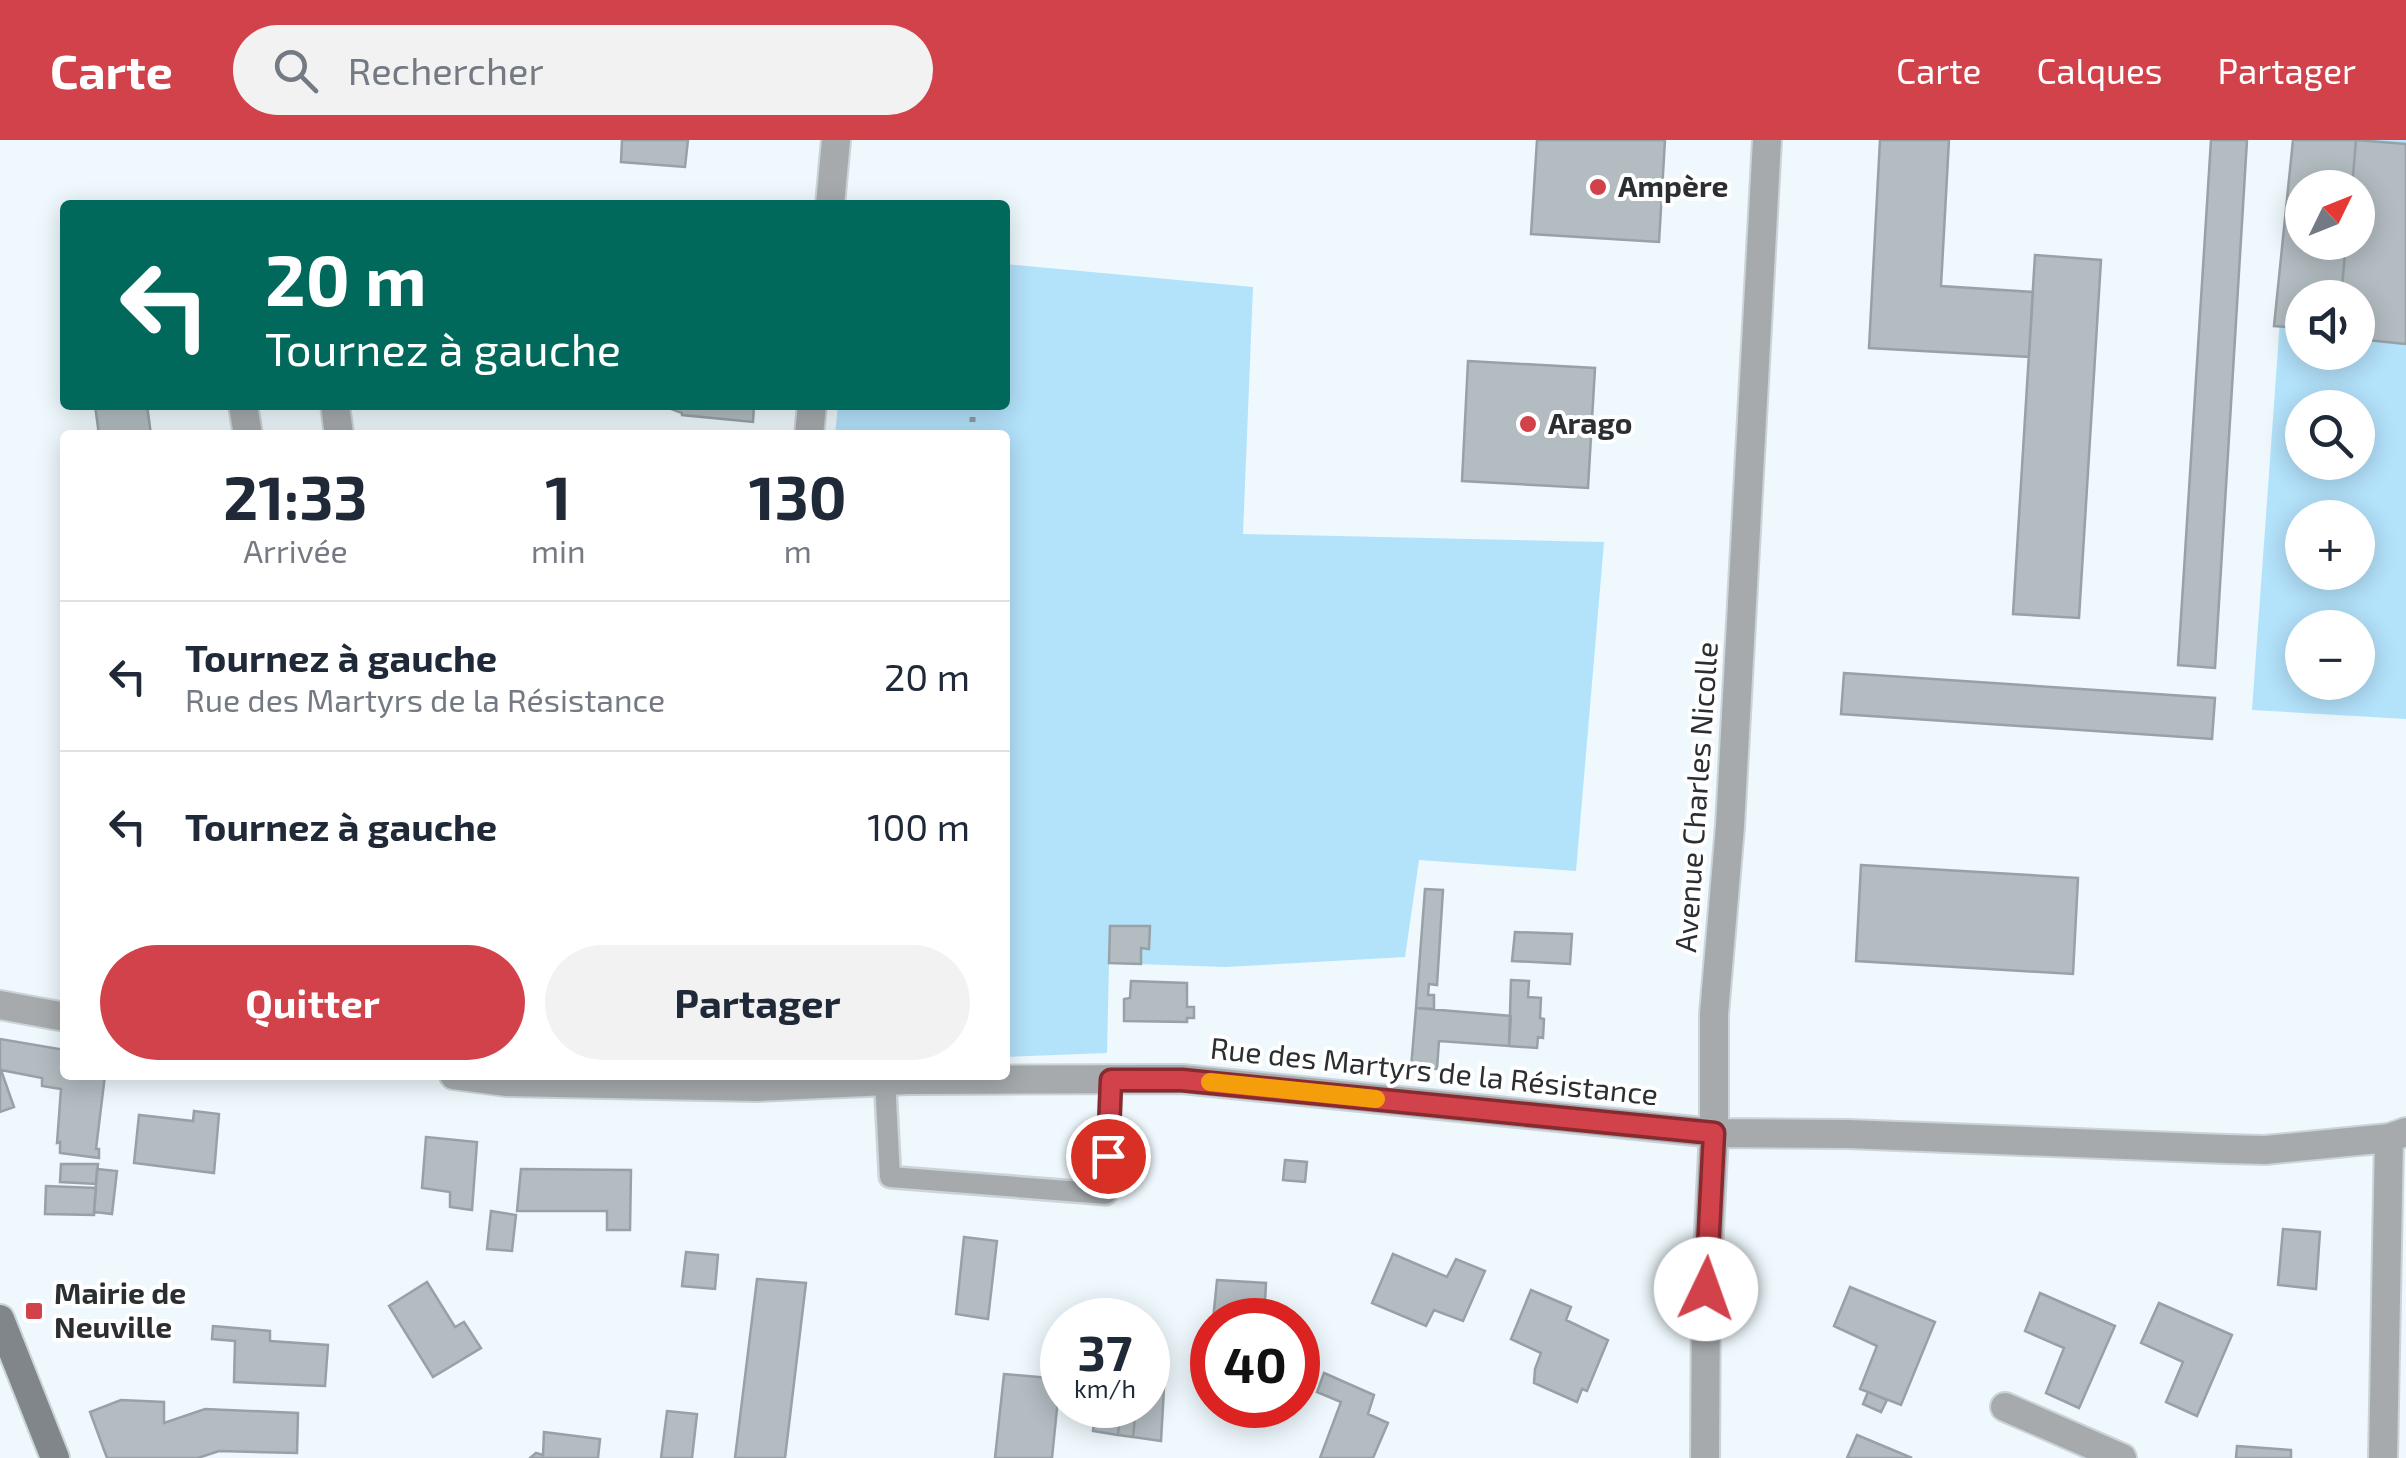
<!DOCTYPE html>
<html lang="fr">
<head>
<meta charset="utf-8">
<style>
	:root { --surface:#fff; --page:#f2f2f3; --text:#1f2937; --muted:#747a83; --line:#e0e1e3; --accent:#d2424b }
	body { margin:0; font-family:"Exo 2",sans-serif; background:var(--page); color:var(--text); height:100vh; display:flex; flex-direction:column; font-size:38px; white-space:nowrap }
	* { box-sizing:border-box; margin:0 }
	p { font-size:32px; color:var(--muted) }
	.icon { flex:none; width:55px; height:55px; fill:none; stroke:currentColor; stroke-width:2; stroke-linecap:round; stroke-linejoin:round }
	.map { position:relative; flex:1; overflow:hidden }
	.drawer { position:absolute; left:60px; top:290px; width:950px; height:650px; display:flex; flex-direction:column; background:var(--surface); border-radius:10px; box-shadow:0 5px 25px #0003 }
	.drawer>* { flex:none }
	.guide { position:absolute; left:60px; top:60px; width:950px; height:210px; border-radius:10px; box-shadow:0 5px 25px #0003; background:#00695c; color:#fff; overflow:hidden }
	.needle { width:65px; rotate:47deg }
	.buttons { position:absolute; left:2285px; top:30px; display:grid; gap:20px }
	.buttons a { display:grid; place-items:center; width:90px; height:90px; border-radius:50%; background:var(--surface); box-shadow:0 5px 25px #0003; font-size:50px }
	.speed { position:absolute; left:1040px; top:1158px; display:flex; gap:20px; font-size:50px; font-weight:700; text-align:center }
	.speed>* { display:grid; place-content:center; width:130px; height:130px; border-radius:50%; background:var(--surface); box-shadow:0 5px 25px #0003; line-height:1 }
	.speed small { font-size:25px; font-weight:400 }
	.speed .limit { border:15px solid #d22; background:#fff; color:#111 }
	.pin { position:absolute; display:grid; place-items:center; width:85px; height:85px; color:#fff; margin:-42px; border:5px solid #fff; border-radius:50%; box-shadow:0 2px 10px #0007 }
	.me { position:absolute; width:110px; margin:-55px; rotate:3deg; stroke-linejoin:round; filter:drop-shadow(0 0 8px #0008) }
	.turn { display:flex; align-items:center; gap:35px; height:210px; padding:0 40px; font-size:45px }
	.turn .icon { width:130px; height:130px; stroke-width:2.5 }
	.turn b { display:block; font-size:70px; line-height:85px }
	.eta { display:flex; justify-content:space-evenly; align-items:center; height:170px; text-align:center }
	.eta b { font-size:60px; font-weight:700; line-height:70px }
	.cta { display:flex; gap:20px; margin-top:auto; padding:20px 40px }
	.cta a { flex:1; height:115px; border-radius:60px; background:var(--accent); color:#fff; font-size:40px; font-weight:700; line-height:115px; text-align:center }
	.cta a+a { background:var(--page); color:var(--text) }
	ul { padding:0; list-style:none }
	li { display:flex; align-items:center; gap:30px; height:150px; padding:0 40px; border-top:2px solid var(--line) }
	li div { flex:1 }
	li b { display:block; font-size:38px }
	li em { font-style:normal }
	header { display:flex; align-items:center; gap:60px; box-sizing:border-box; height:140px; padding:0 50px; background:var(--accent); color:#fff }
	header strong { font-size:48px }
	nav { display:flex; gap:55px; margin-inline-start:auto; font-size:35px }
	.search { width:700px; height:90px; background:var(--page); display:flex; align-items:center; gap:25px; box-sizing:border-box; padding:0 35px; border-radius:55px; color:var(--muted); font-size:38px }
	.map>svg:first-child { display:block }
	.green { fill:#b3e2fb; fill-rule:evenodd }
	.building { fill:#b2bcc1; stroke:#98a1a6; stroke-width:2.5 }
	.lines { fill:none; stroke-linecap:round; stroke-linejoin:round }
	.service-casing { stroke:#cbd4d8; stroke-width:25 }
	.minor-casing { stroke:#cbd4d8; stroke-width:32 }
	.tertiary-casing { stroke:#cbd4d8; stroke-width:32 }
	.secondary-casing { stroke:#cbd4d8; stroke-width:32 }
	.path { stroke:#939a9d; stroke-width:6; stroke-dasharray:5 8; stroke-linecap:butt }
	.service { stroke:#a6aaad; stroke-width:20 }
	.minor { stroke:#a6aaad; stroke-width:28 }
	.tertiary { stroke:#a6aaad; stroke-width:28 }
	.secondary { stroke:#808689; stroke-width:28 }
	.route-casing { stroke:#882b31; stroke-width:25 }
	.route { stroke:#d2424b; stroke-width:18 }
	.slow { stroke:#f59e0b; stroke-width:18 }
	.poi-dot { fill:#d2424b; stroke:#fff; stroke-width:4 }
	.labels { text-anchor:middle; stroke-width:8; stroke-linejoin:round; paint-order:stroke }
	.poi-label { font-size:30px; font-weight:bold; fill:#2c2f31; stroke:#fff; text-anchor:start }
	.street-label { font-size:30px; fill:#2c2f31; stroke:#fff }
</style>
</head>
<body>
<header>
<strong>Carte</strong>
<div class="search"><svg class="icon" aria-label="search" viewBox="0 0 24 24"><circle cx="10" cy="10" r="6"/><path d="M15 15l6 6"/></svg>Rechercher</div>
<nav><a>Carte</a><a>Calques</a><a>Partager</a></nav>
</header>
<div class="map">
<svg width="2406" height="1318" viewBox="0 0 2406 1318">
	<rect width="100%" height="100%" fill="#eef8fd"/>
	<path class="green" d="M2293 0H2406V579L2252 570ZM2302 48H2358V102H2302ZM2302 158H2358V212H2302ZM2302 268H2358V322H2302ZM2302 378H2358V432H2302ZM2302 488H2358V542H2302Z
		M1005 124 1253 147 1243 394 1604 402 1576 731 1419 720 1405 817 1225 827 1109 823 1107 913 1005 917V295H835L838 265H1005Z"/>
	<path class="building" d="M622 0H688L685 27 621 22Z
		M1537 0H1665L1659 102 1531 94Z
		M1880 0H1949L1941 146 2033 152 2029 217 1869 208Z
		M2211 0H2247L2215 528 2178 525Z
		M2293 0H2356L2352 48H2302V102H2346L2341 158H2302V188L2274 186Z
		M2356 0 2406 4V204L2358 199V158H2341L2346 102H2358V48H2352Z
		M2035 115 2101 120 2079 478 2013 474Z
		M1468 221 1595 228 1588 348 1462 341Z
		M95 265H147L151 295H99Z
		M661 265H754L753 282 682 275V273Z
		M1844 533 2215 558 2212 599 1841 574Z
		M1861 725 2078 738 2073 834 1856 821Z
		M1425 749 1443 750 1437 845 1429 844 1428 855H1434V869L1416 868Z
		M1110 786H1150L1149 809 1141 808V824L1109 823Z
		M1515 792 1572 794 1570 824 1512 821Z
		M1511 840 1529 841 1528 857 1541 858 1540 878 1544 879 1543 898 1538 897 1537 908 1509 906Z
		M1131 841 1187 843V867H1194V878H1187V882L1124 881V859L1130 858Z
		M1416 868 1511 876 1509 906 1439 901 1437 929 1411 928Z
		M0 899 65 910V935H105L96 1009H99V1018L60 1013V1002L57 1003 61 949 42 946V938L1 930 14 967 0 972Z
		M194 971 219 974 214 1033 134 1023 139 975 193 981Z
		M426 997 477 1002 472 1070 450 1067V1052L422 1048Z
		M1285 1020 1307 1022 1305 1042 1283 1040Z
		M61 1024H98L96 1044 60 1042Z
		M97 1029 117 1031 112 1074 94 1072Z
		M521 1029 631 1030 630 1090H607V1071H517Z
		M46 1046 96 1048 94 1075 45 1074Z
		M491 1071 516 1075 512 1111 487 1109Z
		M2283 1089 2320 1092 2316 1149 2278 1145Z
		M964 1097 997 1101 988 1179 956 1174Z
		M686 1112 718 1115 715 1149 682 1146Z
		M1393 1114 1447 1137 1456 1119 1485 1131 1463 1181 1434 1170 1426 1186 1372 1163Z
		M757 1139 806 1143 785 1318H735Z
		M1217 1140 1266 1143 1264 1180H1213Z
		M427 1142 455 1187 464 1182 481 1208 433 1237 389 1166Z
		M1850 1147 1935 1182 1901 1265 1860 1249 1877 1206 1834 1186Z
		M1531 1150 1571 1167 1566 1180 1608 1200 1587 1251 1582 1249 1577 1262 1534 1243 1535 1229 1541 1213 1511 1199Z
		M2040 1153 2115 1186 2079 1268 2046 1253 2064 1208 2025 1191Z
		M2159 1163 2232 1195 2197 1276 2166 1262 2183 1222 2141 1203Z
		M213 1186 270 1191V1201L328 1205 325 1246 234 1242 235 1201 212 1199Z
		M1148 1229 1165 1230 1161 1301 1133 1297 1135 1277 1095 1272V1265H1148Z
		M1324 1233 1374 1255 1368 1274 1388 1283 1373 1318H1320L1341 1262 1317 1252Z
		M1004 1234 1060 1239 1052 1318H995Z
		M1868 1252 1887 1260 1881 1272 1863 1264Z
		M121 1260 164 1262V1283L205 1269 298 1273 297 1313 219 1311 198 1318H107L90 1272Z
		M667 1271 697 1274 692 1318H661Z
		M1095 1272 1120 1275 1118 1295 1093 1291Z
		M1120 1275 1135 1277 1133 1297 1118 1295Z
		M544 1292 600 1299 598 1318H530L536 1313 543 1315Z
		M1857 1295 1912 1318H1847Z
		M2237 1306 2291 1310V1318H2236Z"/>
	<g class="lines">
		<defs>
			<path id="service" d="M885 940 890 1037 1106 1054 1111 940"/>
			<path id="minor" d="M830 65 836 0
				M243 265 248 295
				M335 265 339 295
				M809 295 812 265
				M1714 993V874L1730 686 1767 0
				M2005 1267 2122 1318
				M2383 1318 2389 998"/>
			<path id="tertiary" d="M0 865 65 877
				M454 935 507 942 757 947 908 940 1182 939 1714 993 1848 994 2226 1009 2265 1010 2389 998 2406 992
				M1705 1318 1706 1149 1714 993"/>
			<path id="secondary" d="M0 1179 55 1318"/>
		</defs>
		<use href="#service" class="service-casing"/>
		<use href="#minor" class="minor-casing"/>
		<use href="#tertiary" class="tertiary-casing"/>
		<use href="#secondary" class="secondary-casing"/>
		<path class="path" d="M972 295 973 265"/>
		<use href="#service" class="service"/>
		<use href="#minor" class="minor"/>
		<use href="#tertiary" class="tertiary"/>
		<use href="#secondary" class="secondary"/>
	</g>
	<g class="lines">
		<defs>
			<path id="route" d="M1108 1016 1111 940H1182L1714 993 1706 1149"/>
		</defs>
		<use href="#route" class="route-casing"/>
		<use href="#route" class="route"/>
		<path class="slow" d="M1210 942 1376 959"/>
	</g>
	<g class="poi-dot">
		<circle cx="1598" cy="47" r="10"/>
		<circle cx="1528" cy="284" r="10"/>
		<rect x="24" y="1161" width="20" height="20" rx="5"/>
	</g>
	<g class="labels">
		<g class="poi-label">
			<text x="1618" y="57">Ampère</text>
			<text x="1548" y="294">Arago</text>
			<text x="54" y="1164">Mairie de<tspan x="54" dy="34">Neuville</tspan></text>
		</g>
		<g class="street-label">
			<text transform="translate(1697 657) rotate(-86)" y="10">Avenue Charles Nicolle</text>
			<text transform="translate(1434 932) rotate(6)" y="10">Rue des Martyrs de la Résistance</text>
		</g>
	</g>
</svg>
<div class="buttons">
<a><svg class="needle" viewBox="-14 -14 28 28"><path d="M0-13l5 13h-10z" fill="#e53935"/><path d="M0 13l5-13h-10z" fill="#747a83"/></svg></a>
<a><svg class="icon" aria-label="sound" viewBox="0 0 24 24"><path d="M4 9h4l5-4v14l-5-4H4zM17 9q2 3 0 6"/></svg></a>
<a><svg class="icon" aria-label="search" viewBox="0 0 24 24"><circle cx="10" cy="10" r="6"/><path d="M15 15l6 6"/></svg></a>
<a>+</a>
<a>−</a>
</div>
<div class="speed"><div>37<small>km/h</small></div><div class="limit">40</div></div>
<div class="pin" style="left:1108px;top:1016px;background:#d93025"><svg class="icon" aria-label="arrive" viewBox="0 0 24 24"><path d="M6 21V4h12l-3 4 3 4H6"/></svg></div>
<svg class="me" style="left:1706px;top:1149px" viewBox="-20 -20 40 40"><circle r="19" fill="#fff"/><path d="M0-13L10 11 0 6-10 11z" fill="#d2424b"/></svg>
<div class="guide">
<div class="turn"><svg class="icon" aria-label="left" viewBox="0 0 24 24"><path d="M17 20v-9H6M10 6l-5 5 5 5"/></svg><div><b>20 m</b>Tournez à gauche</div></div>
</div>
<section class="drawer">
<div class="eta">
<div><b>21:33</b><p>Arrivée</p></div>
<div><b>1</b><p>min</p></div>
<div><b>130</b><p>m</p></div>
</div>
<ul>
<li><svg class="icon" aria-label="left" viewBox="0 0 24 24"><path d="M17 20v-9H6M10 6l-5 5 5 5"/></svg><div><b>Tournez à gauche</b><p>Rue des Martyrs de la Résistance</p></div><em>20 m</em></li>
<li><svg class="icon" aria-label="left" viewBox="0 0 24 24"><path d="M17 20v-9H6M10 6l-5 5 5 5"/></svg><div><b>Tournez à gauche</b></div><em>100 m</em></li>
</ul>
<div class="cta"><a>Quitter</a><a>Partager</a></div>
</section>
</div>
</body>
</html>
